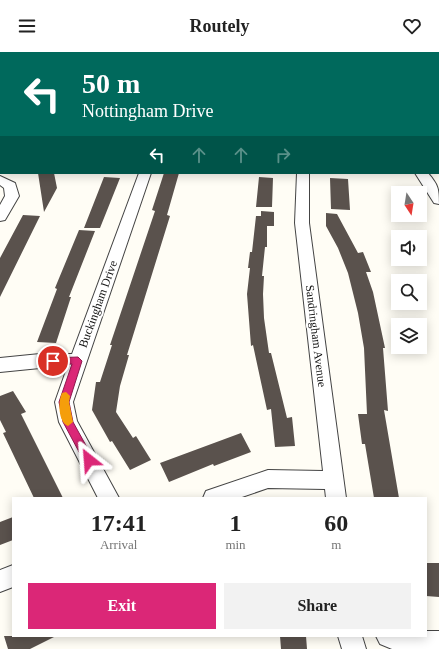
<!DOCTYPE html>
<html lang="en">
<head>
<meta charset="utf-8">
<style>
	:root { --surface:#fff; --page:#f2f2f2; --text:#222; --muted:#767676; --accent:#db2777 }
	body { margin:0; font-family:Georgia,serif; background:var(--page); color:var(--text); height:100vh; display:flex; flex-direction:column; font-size:15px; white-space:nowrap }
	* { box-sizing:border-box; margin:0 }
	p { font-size:13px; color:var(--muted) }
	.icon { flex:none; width:22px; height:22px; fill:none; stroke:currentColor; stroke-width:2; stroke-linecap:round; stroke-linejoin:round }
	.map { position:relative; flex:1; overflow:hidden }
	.panel { position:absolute; left:12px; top:445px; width:415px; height:140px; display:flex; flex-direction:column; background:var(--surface); border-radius:0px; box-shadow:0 2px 10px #0003 }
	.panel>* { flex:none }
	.top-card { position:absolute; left:0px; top:0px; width:439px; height:122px; box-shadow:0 2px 10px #0003; background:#00695c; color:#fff; overflow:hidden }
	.needle { width:26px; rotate:168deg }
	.fabs { position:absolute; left:391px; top:134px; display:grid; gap:8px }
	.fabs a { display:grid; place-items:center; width:36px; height:36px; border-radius:0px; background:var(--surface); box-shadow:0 2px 10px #0003; font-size:20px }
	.pin { position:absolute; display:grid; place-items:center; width:34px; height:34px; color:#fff; margin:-17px; border:2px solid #fff; border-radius:50%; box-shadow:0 1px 4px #0007 }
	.me { position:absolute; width:44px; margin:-22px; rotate:332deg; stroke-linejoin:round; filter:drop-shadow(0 0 3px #0008) }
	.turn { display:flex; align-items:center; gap:14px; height:84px; padding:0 16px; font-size:18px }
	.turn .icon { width:52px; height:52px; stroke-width:2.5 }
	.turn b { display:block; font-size:28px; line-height:34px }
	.lanes { display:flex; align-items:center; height:38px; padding:0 16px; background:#0003; justify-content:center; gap:20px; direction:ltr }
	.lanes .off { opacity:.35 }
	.eta { display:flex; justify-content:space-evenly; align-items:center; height:68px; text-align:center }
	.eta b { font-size:24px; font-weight:700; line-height:28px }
	.primary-button { display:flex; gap:8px; margin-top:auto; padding:8px 16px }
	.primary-button a { flex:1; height:46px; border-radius:0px; background:var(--accent); color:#fff; font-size:16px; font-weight:700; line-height:46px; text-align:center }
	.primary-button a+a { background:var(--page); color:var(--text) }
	header { display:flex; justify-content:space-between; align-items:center; height:52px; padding:0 16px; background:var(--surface); font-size:18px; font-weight:700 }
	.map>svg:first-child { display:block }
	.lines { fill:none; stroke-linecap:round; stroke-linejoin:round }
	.canal { fill:#b9e0f7; fill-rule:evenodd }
	.building { fill:#5a524d }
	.street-casing { stroke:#444; stroke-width:2 }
	.path { stroke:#333; stroke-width:1.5; stroke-dasharray:2.5 1.5; stroke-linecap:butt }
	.street { fill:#fff; fill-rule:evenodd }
	.route { fill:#db2777; stroke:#8e194d }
	.slow { fill:#f59e0b }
	.labels { text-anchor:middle; stroke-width:4; stroke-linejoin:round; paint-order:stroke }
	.street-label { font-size:12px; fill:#111; stroke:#fff }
</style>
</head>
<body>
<header><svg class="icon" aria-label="menu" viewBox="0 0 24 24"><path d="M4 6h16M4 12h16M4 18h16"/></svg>Routely<svg class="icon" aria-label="heart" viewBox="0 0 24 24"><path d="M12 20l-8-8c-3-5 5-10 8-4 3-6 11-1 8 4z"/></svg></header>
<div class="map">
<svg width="439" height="597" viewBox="0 0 439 597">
	<rect width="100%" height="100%" fill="#fffdf5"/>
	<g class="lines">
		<path class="canal" d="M133 0H143L144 1H134Z
			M438 19H439L438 26Z"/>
	</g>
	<path class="building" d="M38 121H54L57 136 44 160Z
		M164 121H179L167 163 170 164 127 303H129L120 334 116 360 133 386 136 384 151 408 130 418 112 389 110 390 92 358 96 330H100L112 293H110L155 159 152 158Z
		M104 125 120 126 100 176H84Z
		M259 125 273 126 272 155H256Z
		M330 126 348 127 350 158 331 157Z
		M261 159 274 160V174H267V195H265L262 224H264L263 242 264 266 269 301H271L287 366 292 365 295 394 275 395 271 357 267 358 253 293 251 294 247 242 250 216H248L250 200H252L256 164H261Z
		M326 161 337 162 358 201 363 200 371 220H366L373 240 385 296H383L388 359 384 358 399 446H374L365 392H362L358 362H367L364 296 358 261 348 221 338 196 326 174Z
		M23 163 40 164 0 245V206Z
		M79 178 95 179 69 245H71L56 291 37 290 57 237 55 236Z
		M13 339 26 360 21 362 63 446H34L3 381 6 380 0 368V344Z
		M241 381 251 400 214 414 213 412 169 430 160 411Z
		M13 465V488L0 493V470Z
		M426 511H439V545L426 544Z
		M4 584H56L30 597H8Z
		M280 584H306L307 597H281Z"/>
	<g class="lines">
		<defs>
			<path id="street" d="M344 0H354L355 1H345Z
				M0 12H1V18H0Z
				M438 103H439V111H438Z
				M139 121H151L73 350 77 369 119 446H98L59 370 55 350 67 316H40L0 320V306L40 302H72Z
				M297 121H309V171L346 446H326L325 437 268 436 239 446H203L206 439 268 418 323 419 295 171Z
				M415 121H428C438 133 439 136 439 152L434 151Z
				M0 124 15 131 19 144 5 168 0 169V153L5 144 4 136 0 133Z
				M13 513V535L0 540V518Z
				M426 579H439V597H392L380 592 376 584H426Z
				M338 584H362L366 597H342Z"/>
		</defs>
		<use href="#street" class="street-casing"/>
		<path class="path" d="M154 0 156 1"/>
		<use href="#street" class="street"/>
	</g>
	<path class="route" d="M78 305 82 309 69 350 73 370 94 408 92 411H85L63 370 59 350 72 312 53 313 48 309 53 306Z"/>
	<path class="slow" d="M66 340 70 344 69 350 73 370 68 374C58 370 58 349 62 341Z"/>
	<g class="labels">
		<g class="street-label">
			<text transform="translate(98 252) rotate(-70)" y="4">Buckingham Drive</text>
			<text transform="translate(316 284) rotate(83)" y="4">Sandringham Avenue</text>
		</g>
	</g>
</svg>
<div class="fabs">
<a><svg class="needle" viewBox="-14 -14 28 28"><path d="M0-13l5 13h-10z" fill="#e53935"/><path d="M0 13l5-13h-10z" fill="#767676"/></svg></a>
<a><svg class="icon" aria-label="sound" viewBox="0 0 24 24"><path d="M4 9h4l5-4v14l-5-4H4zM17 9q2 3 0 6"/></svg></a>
<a><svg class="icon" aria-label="search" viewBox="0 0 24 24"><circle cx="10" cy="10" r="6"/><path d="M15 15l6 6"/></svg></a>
<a><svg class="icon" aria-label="layers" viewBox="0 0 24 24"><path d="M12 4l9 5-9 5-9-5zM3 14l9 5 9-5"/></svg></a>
</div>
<div class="pin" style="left:53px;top:309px;background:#d93025"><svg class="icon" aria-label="arrive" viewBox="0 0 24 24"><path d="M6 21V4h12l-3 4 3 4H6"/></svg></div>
<svg class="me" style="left:89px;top:408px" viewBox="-20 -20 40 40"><path d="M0-17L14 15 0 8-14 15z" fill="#db2777" stroke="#fff" stroke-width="4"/></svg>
<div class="top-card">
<div class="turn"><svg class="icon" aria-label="left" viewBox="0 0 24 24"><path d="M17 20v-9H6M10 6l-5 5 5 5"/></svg><div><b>50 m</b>Nottingham Drive</div></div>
<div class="lanes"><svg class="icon" aria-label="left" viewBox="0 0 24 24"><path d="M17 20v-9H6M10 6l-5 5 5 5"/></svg><svg class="icon off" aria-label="ahead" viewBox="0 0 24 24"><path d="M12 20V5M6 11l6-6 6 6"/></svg><svg class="icon off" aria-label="ahead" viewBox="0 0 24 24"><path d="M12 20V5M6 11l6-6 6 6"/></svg><svg class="icon off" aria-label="right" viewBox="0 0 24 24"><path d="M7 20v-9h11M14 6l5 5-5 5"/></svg></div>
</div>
<section class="panel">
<div class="eta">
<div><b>17:41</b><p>Arrival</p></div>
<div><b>1</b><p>min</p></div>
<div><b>60</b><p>m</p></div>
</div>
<div class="primary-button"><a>Exit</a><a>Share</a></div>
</section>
</div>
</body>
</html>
